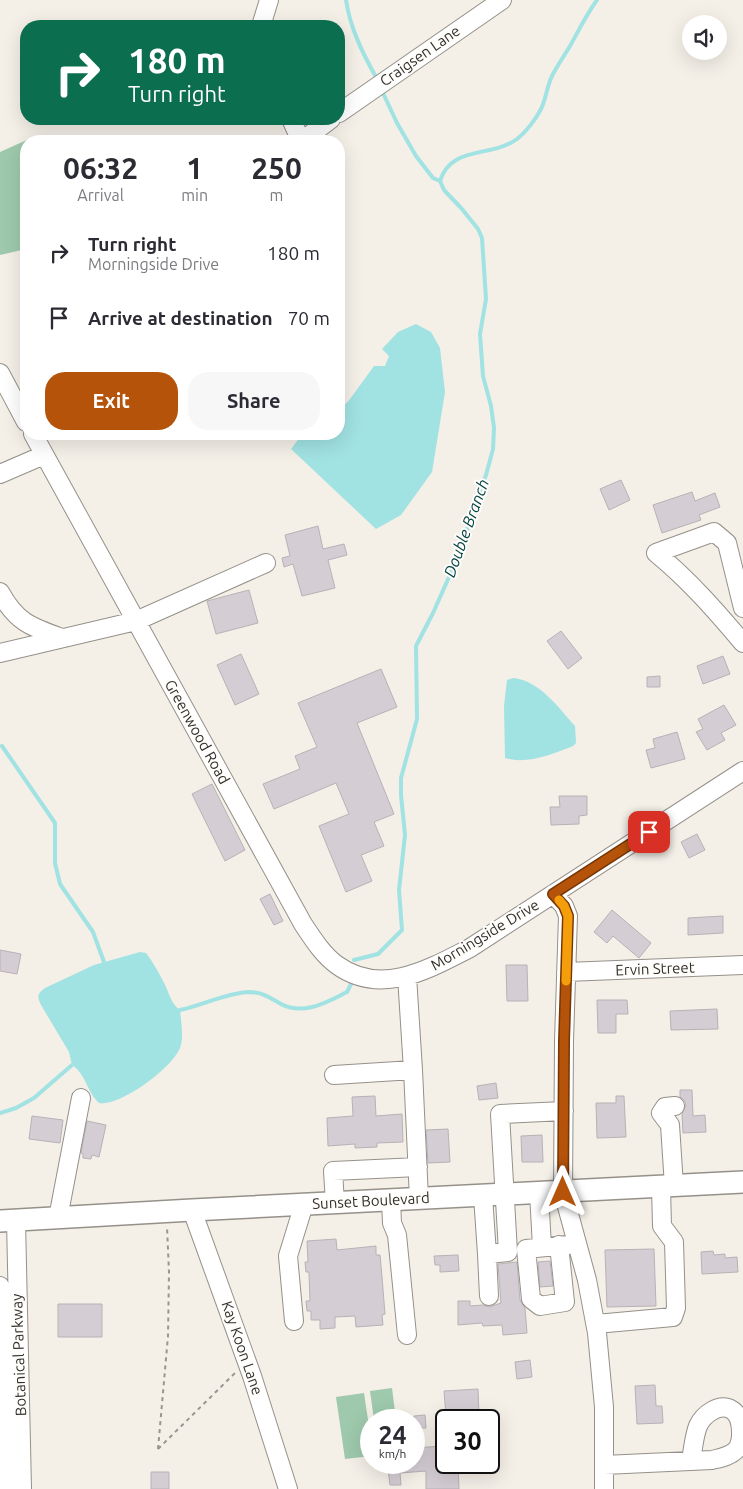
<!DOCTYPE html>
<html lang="en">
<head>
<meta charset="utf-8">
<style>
	:root { --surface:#fff; --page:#f7f7f7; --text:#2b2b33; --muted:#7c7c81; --accent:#b45309 }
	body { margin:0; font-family:Ubuntu,sans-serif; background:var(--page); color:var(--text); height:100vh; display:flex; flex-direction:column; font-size:19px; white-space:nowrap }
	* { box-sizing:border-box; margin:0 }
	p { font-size:16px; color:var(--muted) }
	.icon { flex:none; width:28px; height:28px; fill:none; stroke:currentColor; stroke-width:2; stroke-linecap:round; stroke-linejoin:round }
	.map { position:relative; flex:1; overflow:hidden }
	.sheet { position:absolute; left:20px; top:135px; width:325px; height:305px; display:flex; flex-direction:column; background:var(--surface); border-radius:20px; box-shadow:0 5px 20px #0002 }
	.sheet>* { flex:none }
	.top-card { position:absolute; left:20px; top:20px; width:325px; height:105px; border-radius:20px; box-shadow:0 5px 20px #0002; background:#0b6e4f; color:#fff; overflow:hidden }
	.tools { position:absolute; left:682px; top:15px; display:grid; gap:10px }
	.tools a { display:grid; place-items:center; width:45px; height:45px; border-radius:50%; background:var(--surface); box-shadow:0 5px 20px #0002; font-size:25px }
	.speed { position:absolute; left:360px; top:1409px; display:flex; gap:10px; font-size:25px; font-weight:700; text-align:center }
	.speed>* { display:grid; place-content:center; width:65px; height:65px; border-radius:50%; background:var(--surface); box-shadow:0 5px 20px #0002; line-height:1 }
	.speed small { font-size:12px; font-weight:400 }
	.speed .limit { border:2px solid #111; border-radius:8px; background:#fff; color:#111 }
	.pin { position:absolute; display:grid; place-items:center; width:42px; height:42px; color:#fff; margin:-21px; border-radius:10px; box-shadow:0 2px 8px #0006 }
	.me { position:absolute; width:55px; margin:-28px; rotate:0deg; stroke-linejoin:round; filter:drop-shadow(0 0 4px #0008) }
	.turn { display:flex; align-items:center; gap:18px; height:105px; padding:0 25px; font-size:22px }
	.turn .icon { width:65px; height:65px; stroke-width:2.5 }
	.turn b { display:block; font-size:35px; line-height:42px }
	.eta { display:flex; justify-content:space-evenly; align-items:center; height:85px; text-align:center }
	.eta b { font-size:30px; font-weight:600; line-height:35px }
	.button { display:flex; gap:10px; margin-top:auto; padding:10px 25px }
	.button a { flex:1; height:58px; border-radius:20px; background:var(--accent); color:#fff; font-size:20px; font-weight:600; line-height:58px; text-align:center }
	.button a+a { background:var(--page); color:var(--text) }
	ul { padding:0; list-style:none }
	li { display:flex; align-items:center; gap:15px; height:65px; padding:0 25px }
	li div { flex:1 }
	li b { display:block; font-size:19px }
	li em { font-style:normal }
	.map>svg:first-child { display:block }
	.green { fill:#9ec9ac }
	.water { fill:#a1e2e3 }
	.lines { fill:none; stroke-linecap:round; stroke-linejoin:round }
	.stream { stroke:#a1e2e3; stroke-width:4 }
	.building { fill:#d4cdd3; stroke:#b8b1b7 }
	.minor-casing { stroke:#95918a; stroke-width:20 }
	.major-casing { stroke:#95918a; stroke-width:24 }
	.path { stroke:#999590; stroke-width:2; stroke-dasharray:4 4; stroke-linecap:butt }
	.minor { stroke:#fff; stroke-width:18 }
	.major { stroke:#fff; stroke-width:21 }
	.route-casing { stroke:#753606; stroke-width:12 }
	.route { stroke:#b45309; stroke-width:9 }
	.slow { stroke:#f59e0b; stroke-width:9 }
	.labels { text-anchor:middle; stroke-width:4; stroke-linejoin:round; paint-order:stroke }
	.street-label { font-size:15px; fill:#312f2d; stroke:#fefdfa }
	.water-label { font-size:16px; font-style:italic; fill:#054445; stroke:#fefdfa }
</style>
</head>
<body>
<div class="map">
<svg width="743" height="1489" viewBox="0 0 743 1489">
	<rect width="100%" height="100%" fill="#f4efe7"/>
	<path class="green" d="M38 138 39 141H26V249L0 255V152L29 139Z
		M392 1388 396 1420H374L370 1391Z
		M364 1393 371 1440V1456L345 1459 336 1397Z"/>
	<path class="water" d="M416 324 431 332 440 348 445 392 432 472 401 515 376 529 291 449 300 437 312 438 317 434H339V411L350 399 374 366H385L389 356 382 349 398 332Z
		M513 678C540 681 557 706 575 726L576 743 573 746C553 754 526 765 505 758L504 706 507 680Z
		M140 952 146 953C153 962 159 973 164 983 169 992 171 1004 180 1010 181 1021 184 1038 180 1048 172 1068 120 1107 99 1103 87 1092 86 1074 72 1065L69 1052 41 1005C37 996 37 994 45 988L94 965Z"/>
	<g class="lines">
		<path class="stream" d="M346 0C350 28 363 54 377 79
			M440 181C451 145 491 158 517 139 526 132 536 119 541 109 546 99 547 86 552 76 557 66 564 56 570 46 579 30 586 15 597 0
			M2 746 55 823V863L60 884 93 932 104 962
			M354 960 378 954 402 930 399 890 405 835 401 795V778L417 719 416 646 433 613 462 548 472 512 486 475 493 449 494 428 491 406 483 376 480 334 486 299 482 238 478 229 462 209 444 190 440 181 433 178 416 156 397 123 383 93
			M180 1010C203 1005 226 993 249 992 262 992 270 998 281 1004 304 1016 327 1002 347 992L351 984
			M0 1113 16 1108 34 1098 72 1065"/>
	</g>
	<path class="building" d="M621 480 630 500 609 510 600 489Z
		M692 492 695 501 715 493 720 507 699 515 701 520 662 533 653 505Z
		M318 526 323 549 344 544 347 555 328 560 335 588 302 596 293 564 284 567 282 558 290 556 285 535Z
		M249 590 258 623 216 634 207 601Z
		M561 631 582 658 568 669 547 641Z
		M241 654 259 694 235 705 217 665Z
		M723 656 730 674 703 684 697 666Z
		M381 669 397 707 357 723 394 814 374 822 384 846 361 855 372 881 346 892 319 826 349 814 336 783 274 809 263 784 300 769 295 756 317 747 298 703Z
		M660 676V687H647V677Z
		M724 705 736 725 721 733 725 740 707 750 696 732 703 729 698 719Z
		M677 732 685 759 651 768 646 750 655 748 653 739Z
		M212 784 245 850 225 861 192 794Z
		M559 796H587V815L579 816V824L551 825 550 807H560Z
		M697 834 705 850 689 858 681 842Z
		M270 894 283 921 274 925 260 899Z
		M612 910 651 943 639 958 613 936 607 943 594 932Z
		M723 916V933L688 935V918Z
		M0 950 21 954 17 974 0 971Z
		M506 965H527L528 1001H507Z
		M597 1000H627L628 1014H616V1033H598Z
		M717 1009 718 1029 671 1030 670 1011Z
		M496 1083 498 1098 479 1100 477 1086Z
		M680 1090H692L693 1116 705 1115 706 1132 683 1133 682 1114 686 1105 684 1100 680 1097Z
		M375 1096 376 1116 402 1114 403 1142 377 1143V1147L355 1148V1144L328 1146 327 1118 353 1116 352 1097Z
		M616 1096H624L626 1137 597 1138 596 1103H616Z
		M32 1116 63 1120 60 1143 29 1139Z
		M87 1121 106 1125 99 1157 92 1155 91 1159 83 1158V1154L81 1153Z
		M448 1129 450 1162 428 1163 426 1130Z
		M542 1135 543 1162H522L521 1136Z
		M336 1239 337 1250 376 1246V1255H380L382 1277 385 1314 382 1315 383 1325 356 1327 355 1316 335 1317V1328L320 1329V1320H311V1311H307L306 1301H310L309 1272H306L305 1262H308L307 1241Z
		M654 1249 656 1306 607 1307 605 1250Z
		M713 1251 714 1255 725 1254V1258L737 1257 738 1272 702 1274 701 1252Z
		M458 1255 459 1271 440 1272V1265H435L434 1256Z
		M550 1261 553 1286 540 1287 538 1262Z
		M517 1262 520 1300 525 1308 527 1333 503 1335 502 1325 483 1326 482 1323 458 1325V1301H470V1306L483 1305 489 1307 501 1303 498 1264Z
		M58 1304H102V1337H58Z
		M530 1360 532 1377 517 1379 515 1362Z
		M655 1385 656 1406H662L663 1423 637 1424 635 1386Z
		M478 1389 479 1416 470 1417V1414L446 1415 444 1391Z
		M425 1415 426 1428H414V1416Z
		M443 1446V1456H446V1462H458L459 1489H426V1471L400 1473 401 1485H390L387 1462H414V1448Z
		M151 1472H169V1489H151Z"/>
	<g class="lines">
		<defs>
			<path id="minor" d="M261 26 269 0
				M339 113 502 0
				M291 119 301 141
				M302 141 331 119
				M0 373 26 422
				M33 434 303 924C313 939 323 955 337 965 381 997 429 969 470 948L743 771
				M0 474 44 455
				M0 592C16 622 31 627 62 638
				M743 608 727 543 714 532 656 553C689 580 716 611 743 643
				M0 653 136 621 266 563
				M553 894 564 906 568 916 564 1041 563 1192 587 1280 597 1333 604 1407V1489
				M566 972 743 965
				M407 976 413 1070
				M334 1075 413 1070 419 1199
				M674 1186 670 1125 661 1113 665 1107 675 1106
				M539 1193 542 1247
				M483 1196 487 1254
				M391 1200 392 1223 397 1235 407 1335
				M335 1203 333 1171 418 1167
				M192 1210 252 1376 288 1489
				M58 1218 81 1098
				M16 1221 22 1489
				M559 1245 565 1302 540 1306 531 1299 526 1249 577 1244
				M0 1286 5 1489
				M489 1296 487 1254 508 1252 500 1114 564 1111
				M294 1321 288 1256 304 1204
				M596 1324 673 1317 676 1308 674 1242 662 1226 661 1187
				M604 1465 712 1460C720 1458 731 1456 737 1449 743 1440 743 1417 732 1410 719 1402 703 1415 698 1426 694 1436 693 1450 691 1460"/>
			<path id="major" d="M0 1221 192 1210 743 1182"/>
		</defs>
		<use href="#minor" class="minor-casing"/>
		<use href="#major" class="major-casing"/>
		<path class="path" d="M158 1449 168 1336 169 1272 167 1227
			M158 1449 235 1373"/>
		<use href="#minor" class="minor"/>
		<use href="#major" class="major"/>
	</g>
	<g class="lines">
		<defs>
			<path id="route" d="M563 1192 564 1041 568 916 564 906 553 894 649 832"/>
		</defs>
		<use href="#route" class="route-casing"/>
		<use href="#route" class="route"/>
		<path class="slow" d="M559 900 564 906 568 916 566 981"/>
	</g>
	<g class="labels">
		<g class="street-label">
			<text transform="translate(420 56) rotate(-35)" y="5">Craigsen Lane</text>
			<text transform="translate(197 732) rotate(61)" y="5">Greenwood Road</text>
			<text transform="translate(485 935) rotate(-31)" y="5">Morningside Drive</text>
			<text transform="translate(655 969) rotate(-2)" y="5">Ervin Street</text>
			<text transform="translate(371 1201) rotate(-3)" y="5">Sunset Boulevard</text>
			<text transform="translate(242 1348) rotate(71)" y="5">Kay Koon Lane</text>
			<text transform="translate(19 1355) rotate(-92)" y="5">Botanical Parkway</text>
		</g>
		<g class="water-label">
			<text transform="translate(466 528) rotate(-70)" y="6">Double Branch</text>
		</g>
	</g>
</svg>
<div class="tools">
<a><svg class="icon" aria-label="sound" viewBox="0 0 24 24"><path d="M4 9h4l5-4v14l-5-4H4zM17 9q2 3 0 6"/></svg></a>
</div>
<div class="speed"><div>24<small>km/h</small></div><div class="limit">30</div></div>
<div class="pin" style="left:649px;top:832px;background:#d93025"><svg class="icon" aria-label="arrive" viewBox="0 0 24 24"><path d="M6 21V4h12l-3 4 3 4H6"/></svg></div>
<svg class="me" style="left:563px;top:1192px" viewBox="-20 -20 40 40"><path d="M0-17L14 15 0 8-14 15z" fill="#b45309" stroke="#fff" stroke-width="4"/></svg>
<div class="top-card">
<div class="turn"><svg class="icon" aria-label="right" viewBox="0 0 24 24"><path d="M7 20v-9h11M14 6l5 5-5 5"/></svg><div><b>180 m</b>Turn right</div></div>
</div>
<section class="sheet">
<div class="eta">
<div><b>06:32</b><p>Arrival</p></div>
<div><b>1</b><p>min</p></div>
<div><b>250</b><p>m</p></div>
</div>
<ul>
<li><svg class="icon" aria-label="right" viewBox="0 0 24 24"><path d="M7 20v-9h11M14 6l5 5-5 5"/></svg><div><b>Turn right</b><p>Morningside Drive</p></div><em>180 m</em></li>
<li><svg class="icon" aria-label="arrive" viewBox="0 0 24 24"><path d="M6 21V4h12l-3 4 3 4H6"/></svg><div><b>Arrive at destination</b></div><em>70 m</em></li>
</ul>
<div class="button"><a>Exit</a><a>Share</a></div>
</section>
</div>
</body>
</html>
